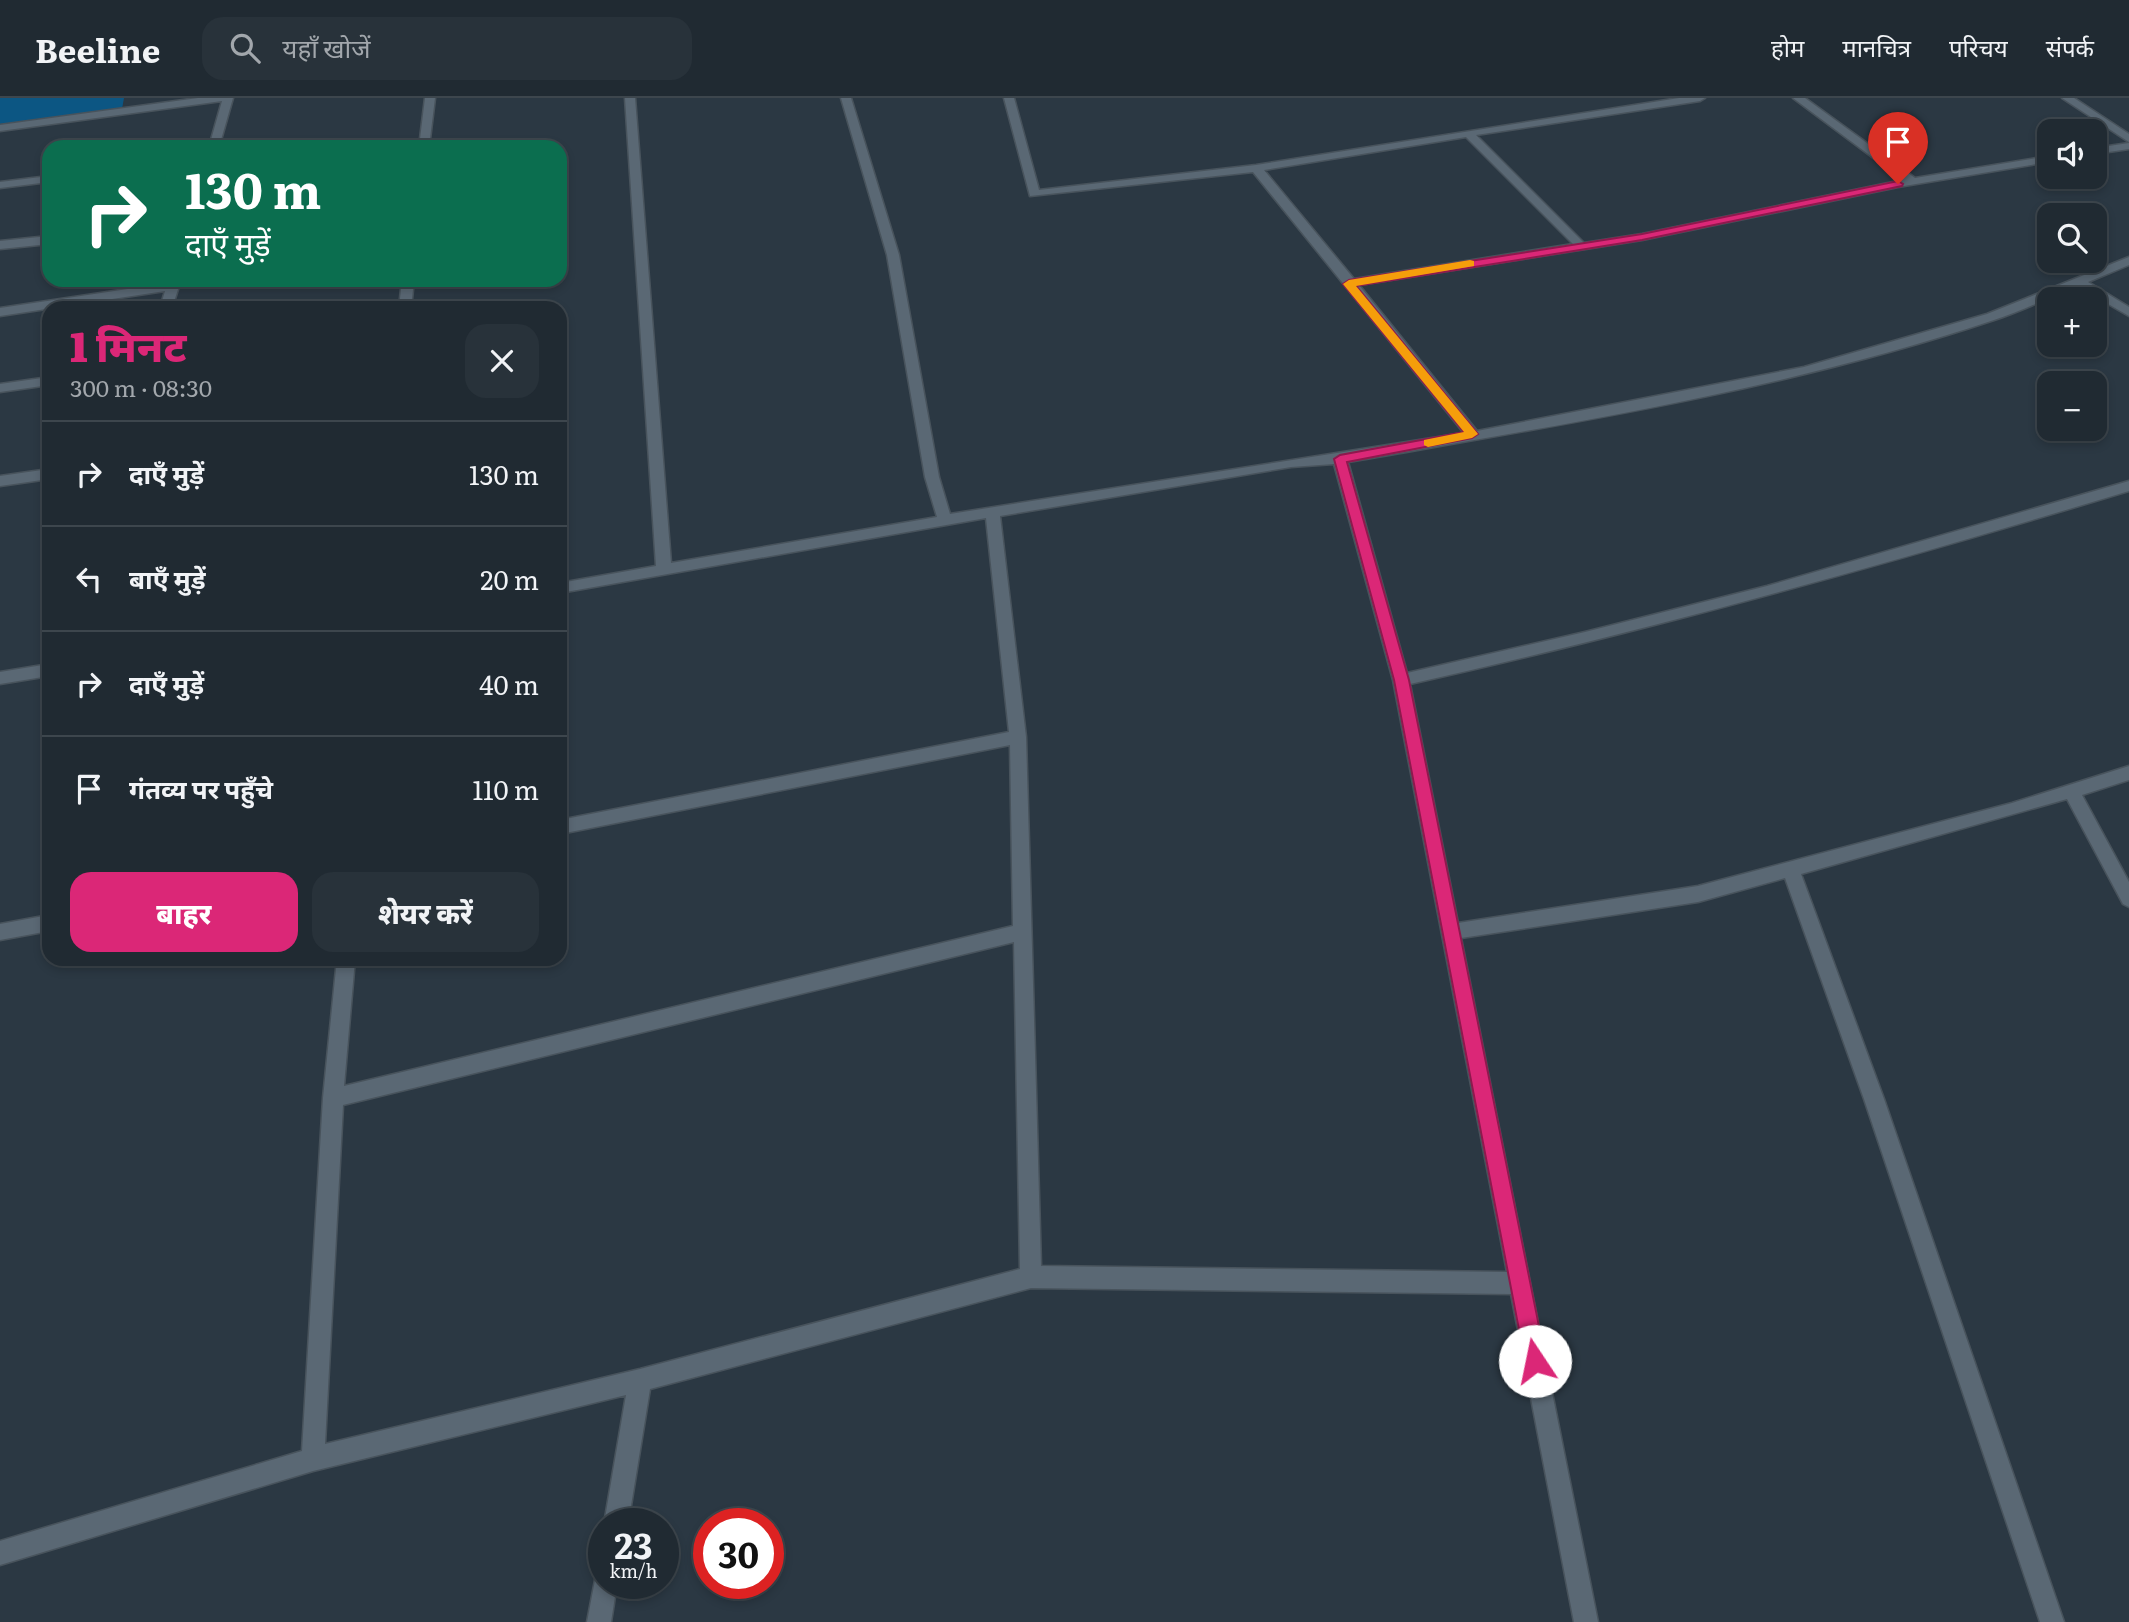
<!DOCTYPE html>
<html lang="hi">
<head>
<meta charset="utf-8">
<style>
	:root { --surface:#202a32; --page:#28323a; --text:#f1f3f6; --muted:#a2a7ac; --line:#3d464d; --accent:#db2777 }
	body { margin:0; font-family:Literata,"Noto Sans Devanagari",serif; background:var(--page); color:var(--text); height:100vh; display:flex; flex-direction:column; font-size:26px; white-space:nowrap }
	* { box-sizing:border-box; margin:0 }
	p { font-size:23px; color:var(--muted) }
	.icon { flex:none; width:38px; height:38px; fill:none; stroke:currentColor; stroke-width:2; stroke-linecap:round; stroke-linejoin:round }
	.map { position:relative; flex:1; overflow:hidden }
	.side { position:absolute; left:42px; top:203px; width:525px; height:665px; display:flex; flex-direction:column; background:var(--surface); border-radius:21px; box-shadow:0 4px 10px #0003,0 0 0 2px var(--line) }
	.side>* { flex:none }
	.hud { position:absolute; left:42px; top:42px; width:525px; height:147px; border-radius:21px; box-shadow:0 4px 10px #0003,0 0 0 2px var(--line); background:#0b6e4f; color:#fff; overflow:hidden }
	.controls { position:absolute; left:2037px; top:21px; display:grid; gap:14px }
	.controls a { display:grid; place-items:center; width:70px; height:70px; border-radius:14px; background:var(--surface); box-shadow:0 4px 10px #0003,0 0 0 2px var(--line); font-size:35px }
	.speed { position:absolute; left:588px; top:1410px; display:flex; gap:14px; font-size:35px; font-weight:700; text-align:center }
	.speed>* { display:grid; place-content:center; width:91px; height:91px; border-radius:50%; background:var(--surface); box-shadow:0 4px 10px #0003,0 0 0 2px var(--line); line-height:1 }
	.speed small { font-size:18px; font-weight:400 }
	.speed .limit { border:10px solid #d22; background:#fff; color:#111 }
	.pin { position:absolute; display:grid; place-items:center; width:60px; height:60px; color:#fff; margin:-72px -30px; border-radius:50% 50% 50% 0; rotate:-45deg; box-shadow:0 0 7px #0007 }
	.pin .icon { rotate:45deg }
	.me { position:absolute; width:77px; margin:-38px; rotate:349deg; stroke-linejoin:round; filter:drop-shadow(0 0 5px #0008) }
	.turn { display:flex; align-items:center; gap:24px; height:147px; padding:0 28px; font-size:32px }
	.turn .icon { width:91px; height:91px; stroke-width:2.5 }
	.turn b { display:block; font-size:49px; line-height:60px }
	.round { display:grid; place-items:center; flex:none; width:74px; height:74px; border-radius:21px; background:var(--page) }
	.summary { display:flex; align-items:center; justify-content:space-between; height:119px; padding:0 28px }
	h1 { font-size:42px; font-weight:800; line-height:52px; color:var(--accent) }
	.cta { display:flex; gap:14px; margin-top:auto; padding:14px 28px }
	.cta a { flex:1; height:80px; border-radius:21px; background:var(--accent); color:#fff; font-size:28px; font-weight:800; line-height:80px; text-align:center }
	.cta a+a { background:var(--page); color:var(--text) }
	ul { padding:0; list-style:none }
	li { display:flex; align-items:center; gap:21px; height:105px; padding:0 28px; border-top:2px solid var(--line) }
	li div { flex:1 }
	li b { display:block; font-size:26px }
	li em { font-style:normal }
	header { display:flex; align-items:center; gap:42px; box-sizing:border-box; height:98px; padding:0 35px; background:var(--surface); border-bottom:2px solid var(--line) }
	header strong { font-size:33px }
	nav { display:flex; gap:38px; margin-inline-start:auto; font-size:24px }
	.search { width:490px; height:63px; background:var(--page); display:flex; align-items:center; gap:18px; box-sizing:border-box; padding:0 24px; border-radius:21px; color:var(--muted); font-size:26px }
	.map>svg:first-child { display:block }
	.green { fill:#0c5683 }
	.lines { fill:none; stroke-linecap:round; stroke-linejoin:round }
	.minor-casing { stroke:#48535c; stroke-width:3 }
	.tertiary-casing { stroke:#48535c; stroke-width:3 }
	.minor { fill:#5a6874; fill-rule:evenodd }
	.tertiary { fill:#5a6874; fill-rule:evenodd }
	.route { fill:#db2777; stroke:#8e194d; stroke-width:2 }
	.slow { fill:#f59e0b }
</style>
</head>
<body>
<header>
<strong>Beeline</strong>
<div class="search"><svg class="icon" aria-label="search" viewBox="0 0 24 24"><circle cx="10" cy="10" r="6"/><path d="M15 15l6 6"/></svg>यहाँ खोजें</div>
<nav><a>होम</a><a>मानचित्र</a><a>परिचय</a><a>संपर्क</a></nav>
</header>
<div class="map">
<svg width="2129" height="1524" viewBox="0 0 2129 1524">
	<rect width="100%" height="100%" fill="#2b3843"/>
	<path class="green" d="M0 0H124L122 11 0 26Z"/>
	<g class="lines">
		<defs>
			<path id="minor" d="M198 0H233L219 49H209L222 3 0 33V27Z
				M425 0H435L429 49H419Z
				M625 0H635L671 465 937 419 925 379 887 157 841 0H851L899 157 939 379 950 416 1464 335 1253 74 1030 98 1004 0H1014L1039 92 1256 67 1679 0H1705L1700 3 1476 37 1584 145 1642 136 1903 82 1793 0H1805L1915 80 2049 58V64L1898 89 1642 142 1359 187 1477 333 1804 269 1987 216 2129 159V167L2088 184 2129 209V218L2077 188C2050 199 2022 213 1994 222 1785 292 1565 326 1348 364L1407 575 1585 534 1767 488 2129 383V393C1891 465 1652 532 1410 586L1458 825 1698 788 2012 705 2129 668V682L2082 697 2129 784V809L2123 806 2067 701 1801 776 1884 1001 2064 1524H2040L1864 1001 1785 780 1698 804 1461 840 1598 1524H1574L1511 1196 1031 1190 650 1291 628 1426H604L626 1297 313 1373 0 1467V1443L302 1353 323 1000 337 861H355L344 988 1013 828 1010 647 560 736V722L1009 634 986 420 560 495V485L656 468ZM1466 39 1573 146 1354 181 1264 72ZM1334 366 1393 582 1507 1174 1041 1168 1026 639 1000 418 1291 369ZM1014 844 1020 1171 640 1271 325 1346 343 1007Z
				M2129 45V51L2095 56V50Z
				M49 78V84L0 90V84Z
				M49 138V146L0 151V143Z
				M169 182H181L172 210H160L165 193 0 218V210L168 185Z
				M402 182H414L411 210H399Z
				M49 279V287L0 294V286Z
				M49 371V381L0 388V378Z
				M49 566V578L0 586V574Z
				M49 817V833L0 842V826Z
				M604 1474V1486H617L611 1524H587L596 1477Z"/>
			<path id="tertiary" d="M2062 0H2074L2129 36V44Z"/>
		</defs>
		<use href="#minor" class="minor-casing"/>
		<use href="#tertiary" class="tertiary-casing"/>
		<use href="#minor" class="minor"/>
		<use href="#tertiary" class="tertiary"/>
	</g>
	<path class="route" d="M1898 83 1903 86 1902 88 1642 142 1356 188 1478 336 1472 340 1347 364 1409 582 1546 1263 1543 1270 1535 1273 1528 1270 1525 1263 1394 582 1334 361 1340 357 1464 334 1343 186 1349 182 1642 136Z"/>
	<path class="slow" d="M1470 162 1474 163V168L1356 188 1478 336 1472 340 1428 349 1424 347V342L1464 334 1343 186 1349 182Z"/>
</svg>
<div class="controls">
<a><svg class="icon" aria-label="sound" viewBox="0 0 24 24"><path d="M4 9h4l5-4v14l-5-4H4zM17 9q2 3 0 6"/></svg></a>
<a><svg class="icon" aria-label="search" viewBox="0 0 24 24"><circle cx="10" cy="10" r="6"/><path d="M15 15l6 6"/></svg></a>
<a>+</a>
<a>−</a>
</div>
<div class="speed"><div>23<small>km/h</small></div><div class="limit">30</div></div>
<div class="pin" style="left:1898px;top:86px;background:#d93025"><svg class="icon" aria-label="arrive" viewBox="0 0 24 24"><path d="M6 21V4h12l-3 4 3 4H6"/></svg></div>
<svg class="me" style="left:1535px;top:1263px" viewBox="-20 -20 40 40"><circle r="19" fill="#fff"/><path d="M0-13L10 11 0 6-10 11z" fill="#db2777"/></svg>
<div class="hud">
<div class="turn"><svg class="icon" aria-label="right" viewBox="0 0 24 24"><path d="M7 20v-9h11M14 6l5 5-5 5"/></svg><div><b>130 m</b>दाएँ मुड़ें</div></div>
</div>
<section class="side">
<div class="summary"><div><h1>1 मिनट</h1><p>300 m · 08:30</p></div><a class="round"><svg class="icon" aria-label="close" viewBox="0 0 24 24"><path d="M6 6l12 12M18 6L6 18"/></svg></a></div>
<ul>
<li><svg class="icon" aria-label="right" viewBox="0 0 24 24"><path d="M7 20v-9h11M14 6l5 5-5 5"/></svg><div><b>दाएँ मुड़ें</b></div><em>130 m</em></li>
<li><svg class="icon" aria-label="left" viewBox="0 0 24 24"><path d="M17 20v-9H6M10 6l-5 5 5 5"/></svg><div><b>बाएँ मुड़ें</b></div><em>20 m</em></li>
<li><svg class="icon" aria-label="right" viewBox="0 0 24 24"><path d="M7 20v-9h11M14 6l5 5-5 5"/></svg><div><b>दाएँ मुड़ें</b></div><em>40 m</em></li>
<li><svg class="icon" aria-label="arrive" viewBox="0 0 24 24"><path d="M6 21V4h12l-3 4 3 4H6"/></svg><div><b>गंतव्य पर पहुँचे</b></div><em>110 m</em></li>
</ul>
<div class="cta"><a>बाहर</a><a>शेयर करें</a></div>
</section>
</div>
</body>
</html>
